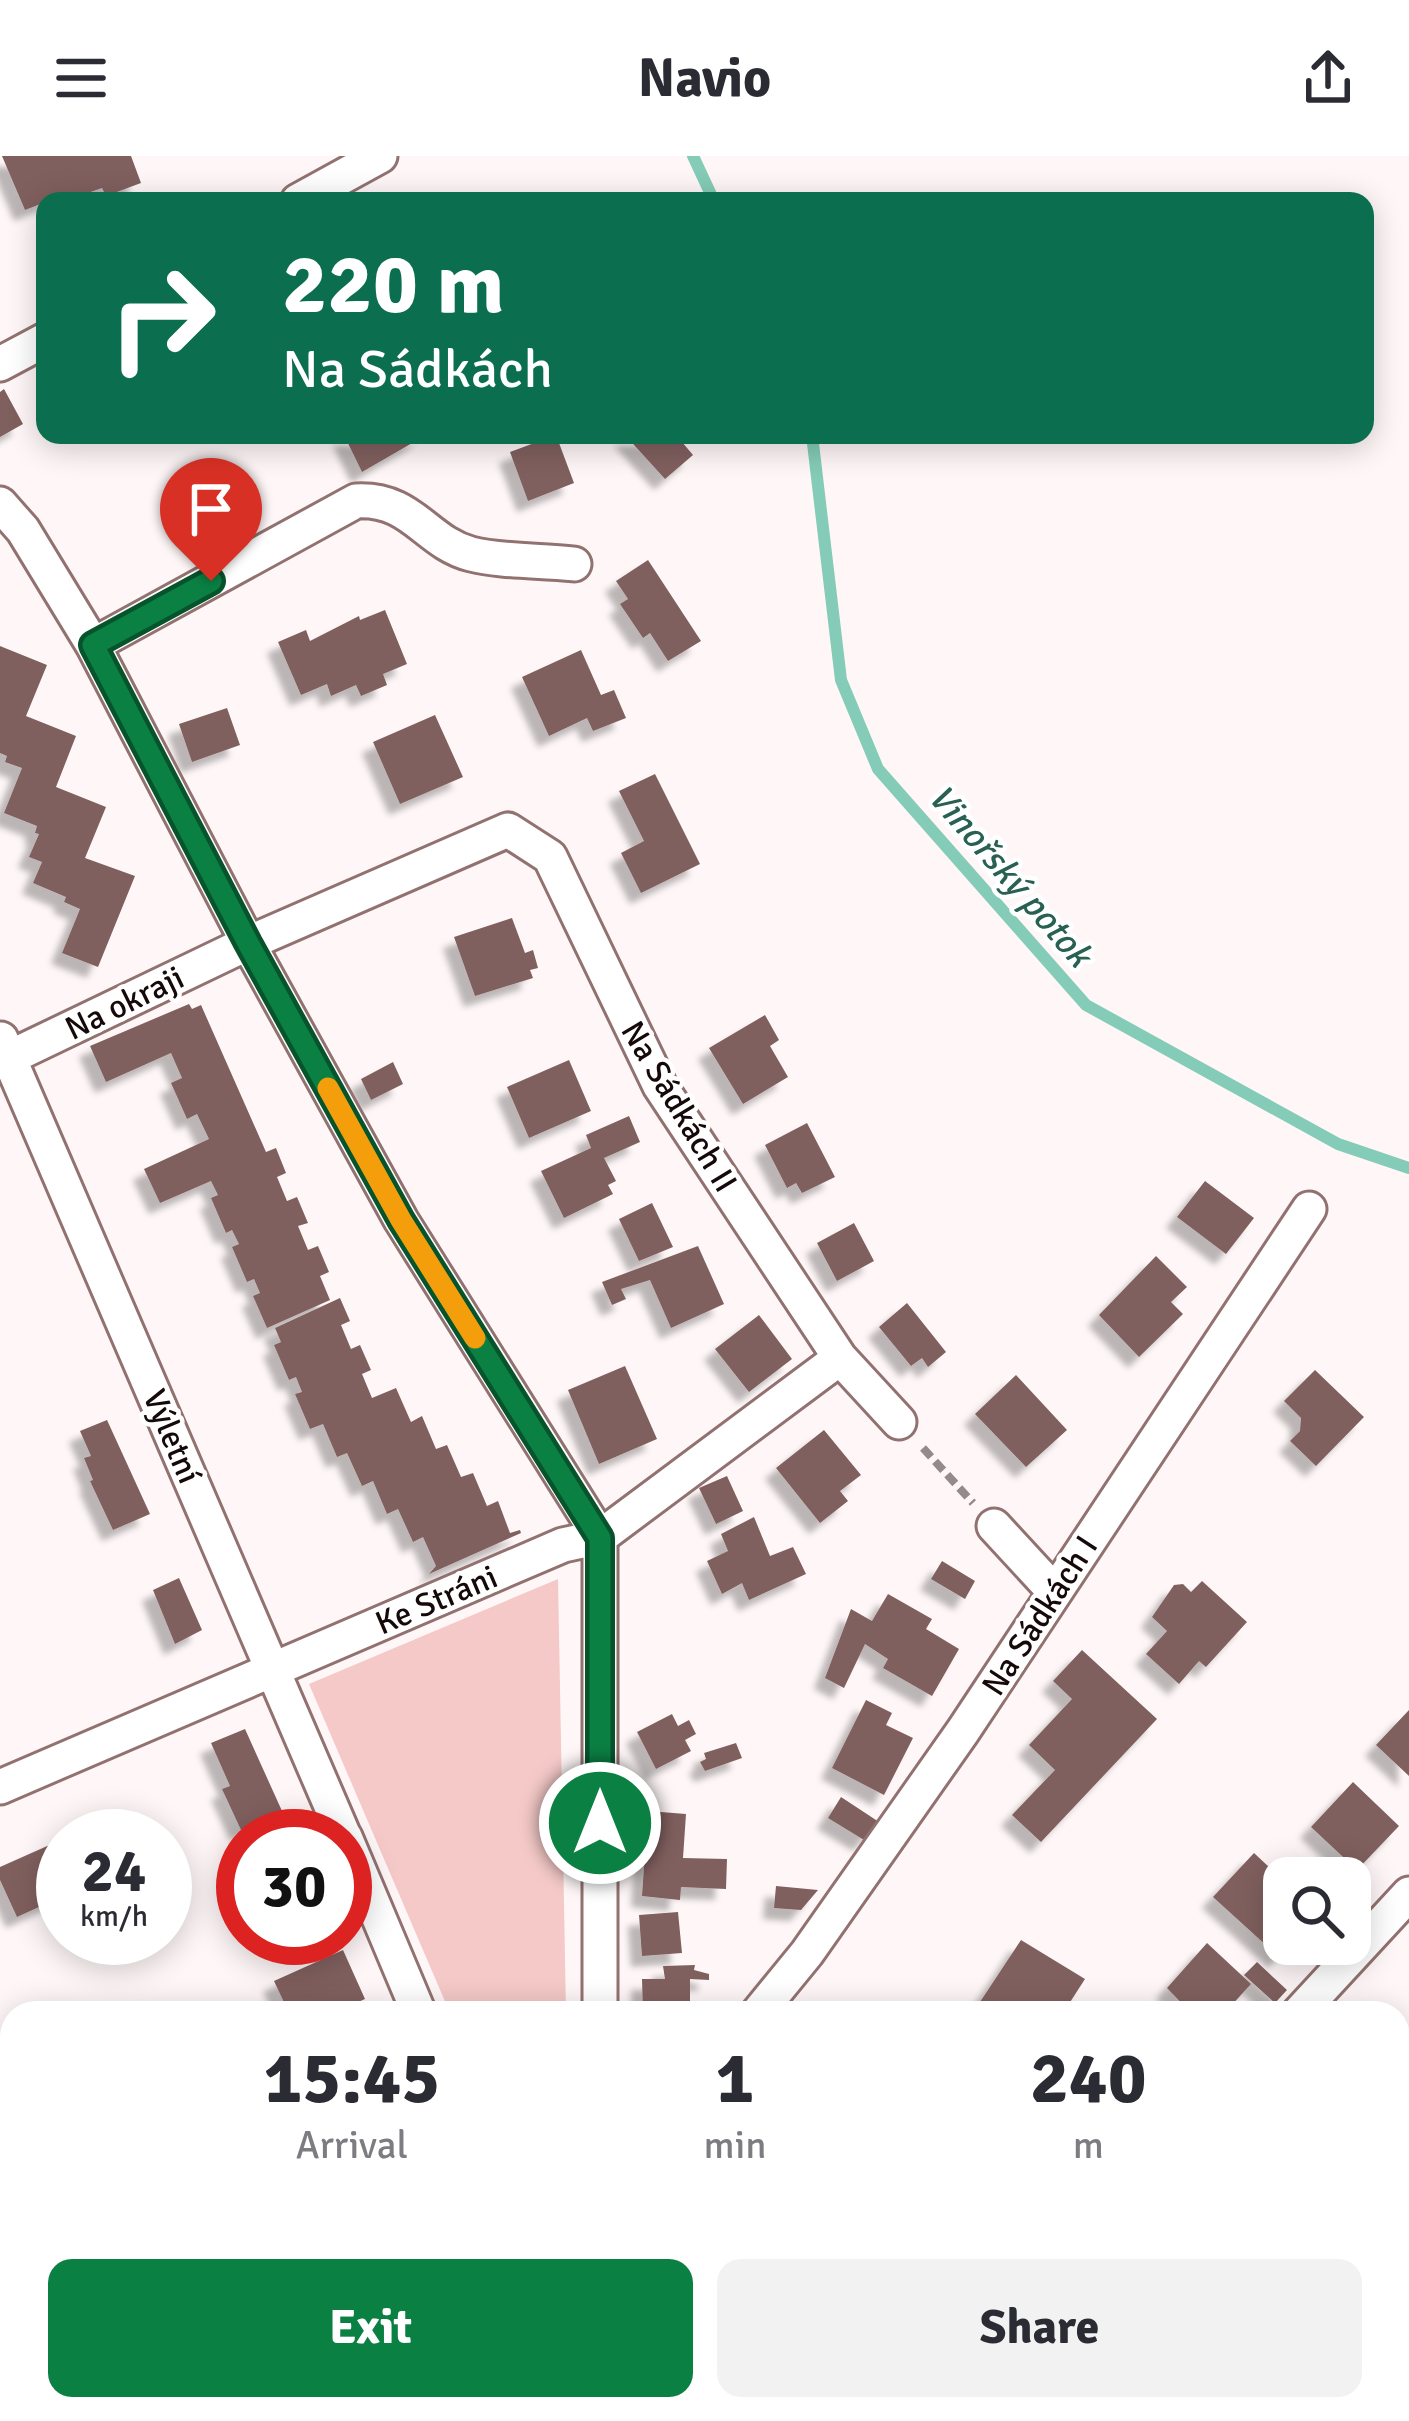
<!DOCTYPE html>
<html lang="en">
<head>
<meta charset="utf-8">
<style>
	:root { --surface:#fff; --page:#f2f2f3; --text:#2b2b33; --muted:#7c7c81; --accent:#0b8043 }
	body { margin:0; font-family:Signika,sans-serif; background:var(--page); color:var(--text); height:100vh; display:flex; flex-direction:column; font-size:45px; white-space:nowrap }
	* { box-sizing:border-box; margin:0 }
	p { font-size:39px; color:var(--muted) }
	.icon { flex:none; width:66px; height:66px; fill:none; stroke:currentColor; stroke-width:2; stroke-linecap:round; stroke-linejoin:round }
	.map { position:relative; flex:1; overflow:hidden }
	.drawer { position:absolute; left:0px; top:1845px; width:1410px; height:420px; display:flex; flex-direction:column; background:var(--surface); border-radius:36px 36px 0 0; box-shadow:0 6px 30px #0003 }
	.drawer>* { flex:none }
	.guide { position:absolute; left:36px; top:36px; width:1338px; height:252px; border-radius:24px; box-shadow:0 6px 30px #0003; background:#0b6e4f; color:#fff; overflow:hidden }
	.controls { position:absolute; left:1263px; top:1701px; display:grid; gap:24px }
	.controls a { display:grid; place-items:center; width:108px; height:108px; border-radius:24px; background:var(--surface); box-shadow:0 6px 30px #0003; font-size:60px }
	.speed { position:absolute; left:36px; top:1653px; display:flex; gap:24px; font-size:60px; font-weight:700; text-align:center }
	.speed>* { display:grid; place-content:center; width:156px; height:156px; border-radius:50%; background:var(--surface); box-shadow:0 6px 30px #0003; line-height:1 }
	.speed small { font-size:30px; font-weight:400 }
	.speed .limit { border:18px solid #d22; background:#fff; color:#111 }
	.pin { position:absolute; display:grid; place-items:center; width:102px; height:102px; color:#fff; margin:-123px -51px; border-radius:50% 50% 50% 0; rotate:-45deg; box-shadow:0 0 12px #0007 }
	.pin .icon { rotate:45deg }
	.me { position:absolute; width:132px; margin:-66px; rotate:0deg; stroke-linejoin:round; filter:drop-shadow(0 0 9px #0008) }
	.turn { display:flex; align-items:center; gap:42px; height:252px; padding:0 48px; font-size:54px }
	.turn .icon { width:156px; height:156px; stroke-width:2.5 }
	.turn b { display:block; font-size:84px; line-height:102px }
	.eta { display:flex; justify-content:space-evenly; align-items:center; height:204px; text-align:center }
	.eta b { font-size:72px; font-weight:700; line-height:84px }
	.primary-button { display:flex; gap:24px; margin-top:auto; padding:24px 48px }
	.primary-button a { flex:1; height:138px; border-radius:24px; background:var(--accent); color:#fff; font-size:48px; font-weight:700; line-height:138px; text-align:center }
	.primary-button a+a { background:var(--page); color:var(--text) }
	header { display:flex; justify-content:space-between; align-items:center; height:156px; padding:0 48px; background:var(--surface); font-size:54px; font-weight:700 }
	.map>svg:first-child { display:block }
	.green { fill:#f4c9c7 }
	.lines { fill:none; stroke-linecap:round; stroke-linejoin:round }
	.stream { stroke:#84ccb7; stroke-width:12 }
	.building { fill:#80605e; filter:url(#shadow) }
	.minor-casing { stroke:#927270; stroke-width:39 }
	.path { stroke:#948a8a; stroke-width:8; stroke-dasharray:12 6; stroke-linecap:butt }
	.minor { stroke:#fff; stroke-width:33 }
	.route-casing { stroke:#07532c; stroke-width:30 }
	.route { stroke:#0b8043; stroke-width:21 }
	.slow { stroke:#f59e0b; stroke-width:21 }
	.labels { text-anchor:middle; stroke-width:9; stroke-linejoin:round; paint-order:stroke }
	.street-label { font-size:33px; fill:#150909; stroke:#fff }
	.water-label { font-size:36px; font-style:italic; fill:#286152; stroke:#fff }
</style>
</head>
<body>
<header><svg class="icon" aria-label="menu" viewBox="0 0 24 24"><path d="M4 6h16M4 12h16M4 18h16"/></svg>Navio<svg class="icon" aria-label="share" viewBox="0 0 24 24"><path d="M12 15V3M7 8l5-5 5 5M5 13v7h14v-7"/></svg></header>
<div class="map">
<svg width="1409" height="2265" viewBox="0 0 1409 2265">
	<defs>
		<filter id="shadow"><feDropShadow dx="-11" dy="11" stdDeviation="3" flood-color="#0004"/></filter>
	</defs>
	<rect width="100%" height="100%" fill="#fff7f7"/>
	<path class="green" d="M558 1423 566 1857H450L309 1528Z"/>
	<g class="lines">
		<path class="stream" d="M693 0 714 45
			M812 279 841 524 878 613 1086 849 1338 988 1409 1012"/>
	</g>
	<path class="building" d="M2 0H131L141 27 106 40 102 32 85 38 71 36 25 54Z
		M4 233 23 268 0 281V236Z
		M344 279H426L362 316Z
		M556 279 574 327 528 345 510 296Z
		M625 279H676L693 299 665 323Z
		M648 404 701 485 668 505 650 477 643 482 620 448 628 443 616 425Z
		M385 454 407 508 383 518 387 529 361 540 356 529 331 540 327 528 301 539 278 486 306 474 310 485 359 460 360 464Z
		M0 490 47 509 26 560 76 580 56 631 106 651 85 702 135 720 98 811 62 797 80 753 64 746 66 741 33 727 42 706 29 701 39 678 35 677 37 670 4 657 22 612 5 606 7 600 0 597Z
		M581 494 601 539 614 534 626 562 593 575 587 562 549 580 522 521Z
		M227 552 240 589 192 606 179 568Z
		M435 559 463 621 400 648 373 586Z
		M655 618 700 708 641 737 621 697 644 685 619 635Z
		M512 762 525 797 533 794 538 812 530 814 533 822 475 840 454 781Z
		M189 848 192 853 201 849 266 996 276 992 286 1017 277 1021 287 1045 297 1041 308 1067 298 1070 308 1094 318 1090 329 1116 320 1120 330 1144 267 1172 253 1140 260 1137 254 1123 247 1126 232 1091 239 1088 232 1074 226 1077 211 1042 218 1039 211 1025 160 1047 144 1013 209 983 197 958 187 963 171 927 182 922 171 897 106 926 90 890Z
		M765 859 779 884 770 890 788 921 743 948 709 892Z
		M569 904 591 955 529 982 507 931Z
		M393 906 403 928 371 944 361 923Z
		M629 960 640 986 604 1002 616 1025 608 1029 613 1038 564 1062 541 1015 591 992 586 979Z
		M807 967 835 1021 802 1037 796 1027 787 1032 765 989Z
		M1205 1025 1254 1062 1226 1098 1177 1061Z
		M652 1047 673 1091 639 1105 619 1063Z
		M854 1067 874 1105 837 1125 817 1087Z
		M698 1090 724 1148 671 1172 650 1124 621 1133 626 1143 612 1149 602 1126Z
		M1156 1100 1187 1131 1171 1146 1183 1158 1139 1201 1099 1159Z
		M340 1142 350 1165 341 1169 351 1193 360 1189 371 1214 362 1218 372 1242 396 1232 411 1266 422 1260 436 1293 447 1289 461 1321 473 1317 487 1350 498 1345 510 1377 520 1374 521 1377 429 1418 436 1410 423 1381 413 1386 398 1353 387 1358 373 1325 362 1330 347 1297 337 1301 323 1268 310 1273 295 1238 302 1236 296 1221 289 1224 274 1189 281 1186 275 1172Z
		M907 1147 946 1196 928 1211 922 1202 911 1210 879 1171Z
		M759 1159 792 1203 749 1236 715 1193Z
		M625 1210 657 1283 599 1308 568 1234Z
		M1315 1214 1364 1261 1316 1310 1290 1285 1300 1275 1301 1262 1284 1245Z
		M1016 1219 1067 1274 1026 1311 975 1258Z
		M107 1264 150 1358 113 1374 90 1325 93 1324 84 1302 91 1300 80 1275Z
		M824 1274 861 1319 840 1335 848 1345 820 1367 776 1312Z
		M727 1320 743 1355 716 1368 699 1332Z
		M754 1361 770 1400 793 1391 806 1418 749 1444 742 1427 722 1438 707 1405 728 1395 721 1378Z
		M942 1405 975 1425 965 1443 931 1423Z
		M179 1422 202 1474 175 1488 153 1434Z
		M1202 1425 1247 1466 1206 1511 1199 1505 1179 1528 1146 1498 1167 1475 1152 1461 1174 1429 1183 1428 1191 1436Z
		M888 1438 932 1463 926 1473 959 1493 932 1540 883 1512 888 1503 865 1488 844 1532 825 1522 851 1453 872 1465Z
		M1082 1494 1157 1563 1041 1686 1012 1659 1055 1614 1029 1589 1072 1543 1053 1525Z
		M866 1544 892 1557 886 1569 913 1582 884 1639 832 1612Z
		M1409 1554V1620L1376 1589Z
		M672 1558 678 1570 689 1564 696 1578 685 1584 691 1595 656 1613 637 1576Z
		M245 1573 282 1655 241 1674 222 1633 230 1630 211 1587Z
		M736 1587 742 1602 705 1615 700 1606 706 1603 704 1597Z
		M1353 1626 1399 1670 1357 1714 1311 1671Z
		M841 1641 879 1666 864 1684 828 1662Z
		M648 1655 686 1658 683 1702 727 1703 726 1733 681 1731 680 1744 642 1740Z
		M63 1683V1740L17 1761 0 1724V1711Z
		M1254 1697 1284 1725 1277 1739 1281 1742 1284 1739V1788H1292L1279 1801 1213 1741Z
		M776 1730 818 1734 801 1754 774 1752Z
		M678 1756 682 1797 642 1800 639 1759Z
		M1021 1784 1085 1823 1063 1857H998L980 1846Z
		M1207 1787 1251 1828 1229 1852 1232 1857H1191L1167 1832Z
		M343 1794 365 1843 333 1857 327 1847 305 1857H289L274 1825Z
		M1257 1806 1287 1834 1275 1847 1244 1819Z
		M695 1809 694 1814 709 1818V1824L690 1823V1857H643L642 1823H665L663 1810Z
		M1398 1909 1409 1919V1947L1398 1958Z
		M0 2215 12 2241V2253H25L0 2265Z
		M1398 2245 1409 2265H1375L1366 2253H1398Z
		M181 2253H226L233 2265H175L184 2256Z
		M1014 2253H1023L1036 2265H1003Z"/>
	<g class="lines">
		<defs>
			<path id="minor" d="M298 45 380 0
				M0 208 45 184
				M0 348 23 374 93 489 248 787 401 1064 600 1381V1857
				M93 489 356 345C413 342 425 386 471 398 503 406 542 404 574 408
				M1 883 344 1680
				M0 906 248 787 508 674 550 701 660 930 840 1202 899 1266
				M994 1370 1053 1434
				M0 1631 563 1389 600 1381 840 1202
				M345 1681 419 1857
				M758 1857 807 1797 963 1575 1309 1053
				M1299 1857 1409 1738
				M590 2253 596 2265
				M339 2265 353 2253
				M919 2265 930 2253"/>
		</defs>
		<use href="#minor" class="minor-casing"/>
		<path class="path" d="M923 1292 973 1347"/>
		<use href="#minor" class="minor"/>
	</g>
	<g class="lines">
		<defs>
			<path id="route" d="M211 425 93 489 248 787 401 1064 600 1382V1667"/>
		</defs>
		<use href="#route" class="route-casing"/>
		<use href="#route" class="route"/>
		<path class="slow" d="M328 932 401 1064 475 1182"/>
	</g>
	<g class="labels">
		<g class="street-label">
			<text transform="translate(124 846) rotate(-26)" y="12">Na okraji</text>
			<text transform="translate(680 950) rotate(59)" y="12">Na Sádkách II</text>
			<text transform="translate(173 1280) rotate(67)" y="12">Výletní</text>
			<text transform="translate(436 1443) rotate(-23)" y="12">Ke Stráni</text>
			<text transform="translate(1039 1459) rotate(-57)" y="12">Na Sádkách I</text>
		</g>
		<g class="water-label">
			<text transform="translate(1011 719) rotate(49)" y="13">Vinořský potok</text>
		</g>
	</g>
</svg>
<div class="controls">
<a><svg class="icon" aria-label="search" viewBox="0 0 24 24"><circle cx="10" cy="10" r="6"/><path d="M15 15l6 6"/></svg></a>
</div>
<div class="speed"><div>24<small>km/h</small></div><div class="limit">30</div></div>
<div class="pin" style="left:211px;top:425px;background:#d93025"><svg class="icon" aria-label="arrive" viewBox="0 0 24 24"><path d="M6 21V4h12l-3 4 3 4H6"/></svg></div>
<svg class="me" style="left:600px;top:1667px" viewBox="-20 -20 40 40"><circle r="17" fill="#0b8043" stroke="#fff" stroke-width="3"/><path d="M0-11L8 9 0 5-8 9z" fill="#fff"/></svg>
<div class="guide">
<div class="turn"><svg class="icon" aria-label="right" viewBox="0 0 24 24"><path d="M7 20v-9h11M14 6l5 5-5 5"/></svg><div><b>220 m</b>Na Sádkách</div></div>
</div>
<section class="drawer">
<div class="eta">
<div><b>15:45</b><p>Arrival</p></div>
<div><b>1</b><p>min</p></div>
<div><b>240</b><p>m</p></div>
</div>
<div class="primary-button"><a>Exit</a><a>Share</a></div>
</section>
</div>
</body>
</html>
